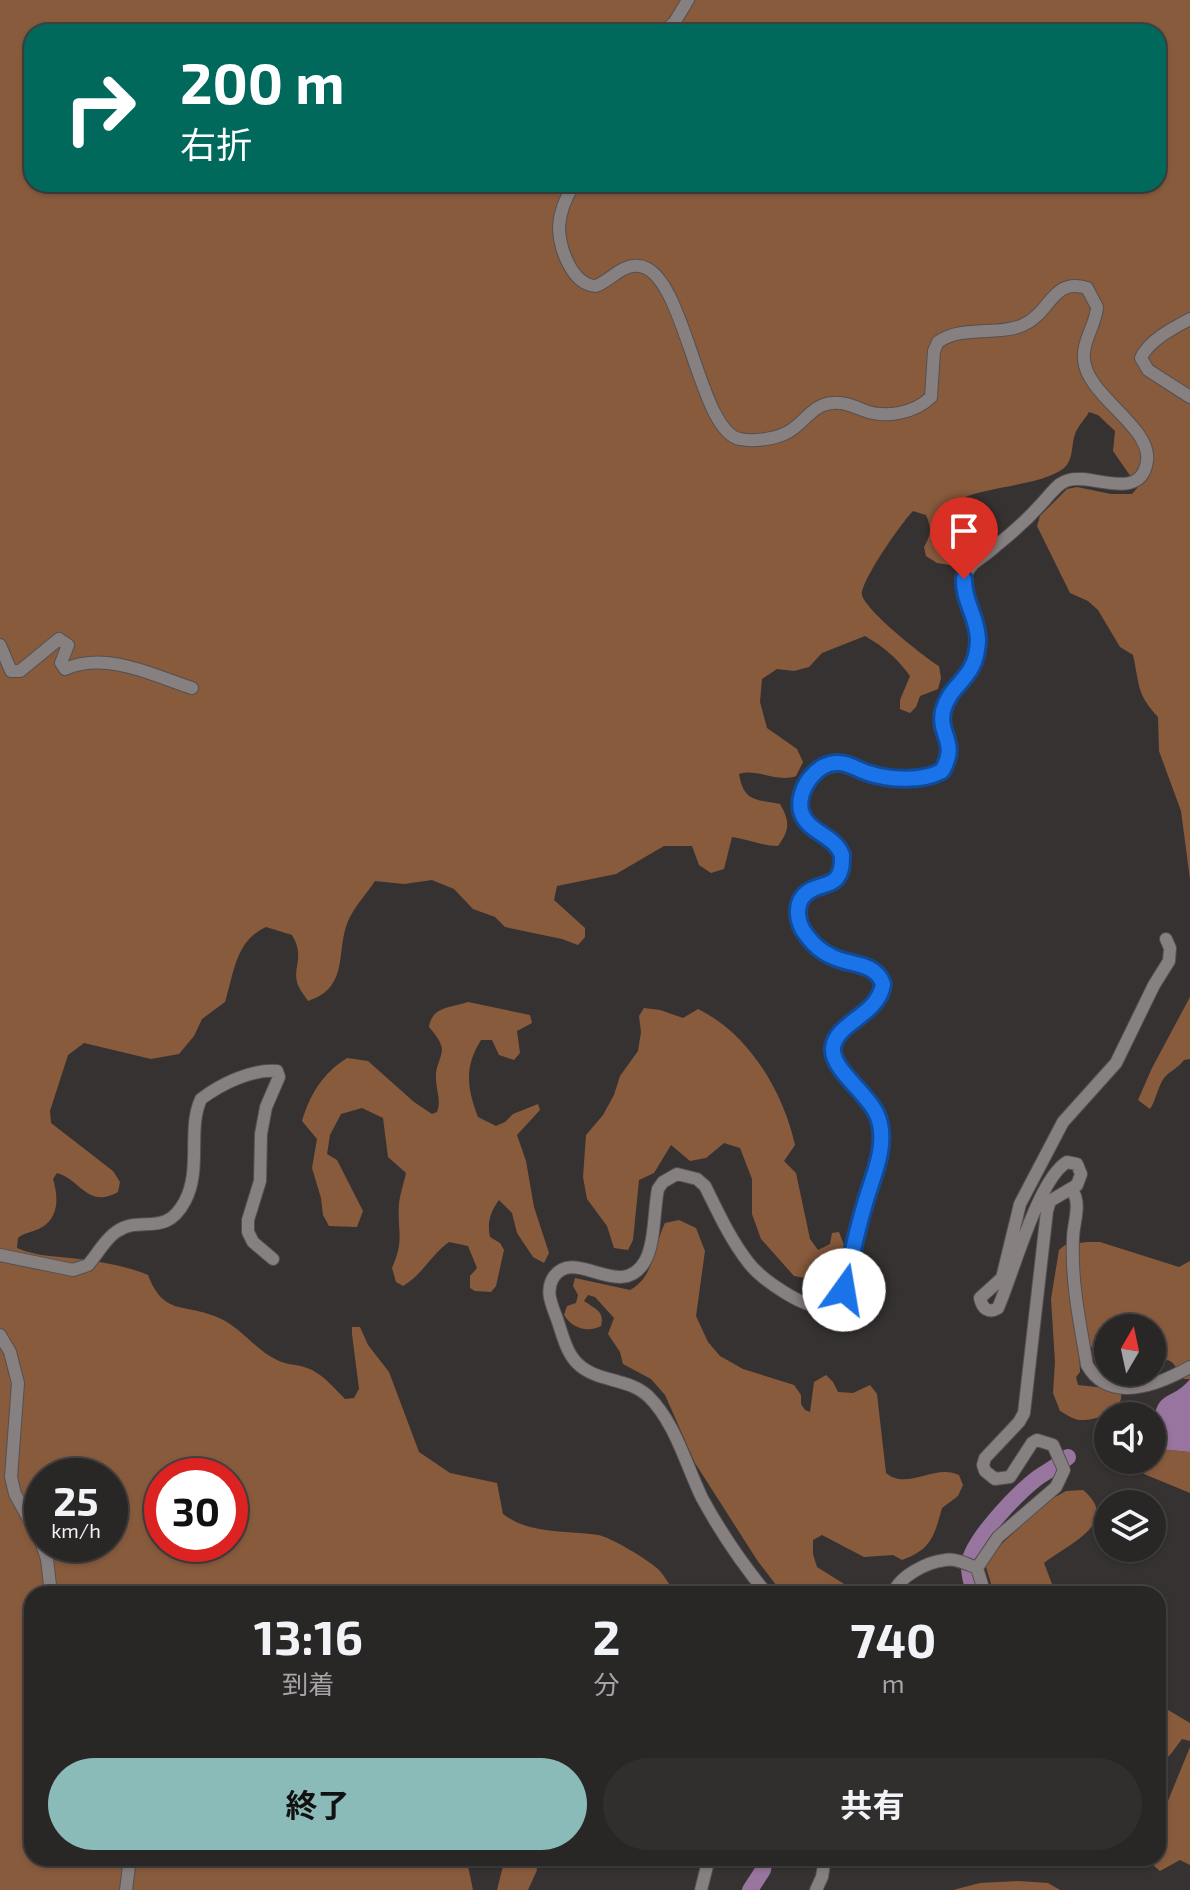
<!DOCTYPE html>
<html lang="ja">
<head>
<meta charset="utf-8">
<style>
	:root { --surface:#292626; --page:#312e2e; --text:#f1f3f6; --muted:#a5a5a7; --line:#454343; --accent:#8bbbb9 }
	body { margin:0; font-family:"Exo 2","Noto Sans JP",sans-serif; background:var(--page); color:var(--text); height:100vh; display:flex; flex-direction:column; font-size:30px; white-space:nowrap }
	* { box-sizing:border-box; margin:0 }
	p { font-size:26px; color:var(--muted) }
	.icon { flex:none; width:44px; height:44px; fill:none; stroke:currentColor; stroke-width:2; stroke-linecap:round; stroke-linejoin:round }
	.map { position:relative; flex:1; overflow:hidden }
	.panel { position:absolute; left:24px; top:1586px; width:1142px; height:280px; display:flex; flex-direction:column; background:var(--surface); border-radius:24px; box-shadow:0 2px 6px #0004,0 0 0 2px var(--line) }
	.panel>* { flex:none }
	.banner { position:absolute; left:24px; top:24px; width:1142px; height:168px; border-radius:24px; box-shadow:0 2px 6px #0004,0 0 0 2px var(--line); background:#00695c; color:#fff; overflow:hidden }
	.needle { width:52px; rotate:9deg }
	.buttons { position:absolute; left:1094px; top:1314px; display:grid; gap:16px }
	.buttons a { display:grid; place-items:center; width:72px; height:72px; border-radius:50%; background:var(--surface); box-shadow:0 2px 6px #0004,0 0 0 2px var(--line); font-size:40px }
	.speed { position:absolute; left:24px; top:1458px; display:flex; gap:16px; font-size:40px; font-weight:700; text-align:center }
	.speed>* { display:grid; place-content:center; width:104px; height:104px; border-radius:50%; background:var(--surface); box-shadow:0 2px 6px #0004,0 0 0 2px var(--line); line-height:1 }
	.speed small { font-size:20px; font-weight:400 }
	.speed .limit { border:12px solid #d22; background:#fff; color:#111 }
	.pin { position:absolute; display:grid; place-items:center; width:68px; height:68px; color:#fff; margin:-82px -34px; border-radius:50% 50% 50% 0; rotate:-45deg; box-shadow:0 0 8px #0007 }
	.pin .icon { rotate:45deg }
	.me { position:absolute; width:88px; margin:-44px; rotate:13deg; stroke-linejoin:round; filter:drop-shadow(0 0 6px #0008) }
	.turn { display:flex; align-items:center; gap:28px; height:168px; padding:0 24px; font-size:36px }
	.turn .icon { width:104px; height:104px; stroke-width:2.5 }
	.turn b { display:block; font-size:56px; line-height:68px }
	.eta { display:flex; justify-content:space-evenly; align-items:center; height:136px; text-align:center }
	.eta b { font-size:48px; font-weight:700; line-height:56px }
	.action { display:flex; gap:16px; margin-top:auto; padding:16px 24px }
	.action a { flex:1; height:92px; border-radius:48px; background:var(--accent); color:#111; font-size:32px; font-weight:700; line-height:92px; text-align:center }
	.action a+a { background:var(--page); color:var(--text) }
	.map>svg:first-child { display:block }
	.forest { fill:#885b3d; fill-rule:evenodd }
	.water { fill:#98759e }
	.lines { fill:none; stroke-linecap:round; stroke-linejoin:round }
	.river { stroke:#98759e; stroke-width:16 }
	.minor-casing { stroke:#544f50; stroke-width:14 }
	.minor { stroke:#878081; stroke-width:12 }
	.route-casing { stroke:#114b97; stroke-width:20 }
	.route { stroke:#1a73e8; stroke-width:14 }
</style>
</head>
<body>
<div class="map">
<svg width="1190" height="1890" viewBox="0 0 1190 1890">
	<rect width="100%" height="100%" fill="#373232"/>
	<path class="forest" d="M0 0H1190V879L1181 811 1159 751 1158 717C1136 693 1140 686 1133 655L1120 647 1098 610 1088 601 1070 593 1037 526 1040 516 1067 489 1077 487 1111 494H1132L1138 487 1113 451 1115 431 1098 415 1089 412C1085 419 1078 426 1075 434 1070 449 1075 463 1058 472 1031 487 972 488 954 503 949 507 950 507 948 513L956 529 959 560 950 565 937 563 926 556 924 547C931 535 932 529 926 515L913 511C902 522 860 582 862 595 865 610 924 657 939 666L941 678 938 689 920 696 916 707 910 713 900 709V700L910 676C897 658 884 647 865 636L822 653 809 667 794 671 777 669 762 679 760 702 767 728 797 749 803 762 796 776C776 783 758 768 739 774 744 802 755 799 780 804 790 821 790 830 778 846 762 846 748 839 732 837L724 869 711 873 699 865 692 846H664L616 874 557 886 554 900 585 928V937L578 945 562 939 505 927 495 917 473 909 454 889 432 880 404 884 375 881C367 893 356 905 350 917 334 947 352 987 308 1001 305 996 298 988 297 982 293 966 305 957 292 935L266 927C235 941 234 974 225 1002L202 1019 194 1036 179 1054 151 1059 84 1043 68 1055 50 1111 51 1123 113 1171 120 1182 118 1192C88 1209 81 1180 57 1173L53 1179C59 1199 59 1221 36 1230 29 1233 24 1233 18 1238L17 1248C38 1257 57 1256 79 1259 103 1262 126 1266 148 1275 164 1316 183 1303 217 1317 240 1326 255 1350 277 1360 286 1365 297 1364 307 1368 322 1373 334 1388 345 1399L354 1398 359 1389 352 1334V1327H360L368 1345 389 1372 419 1452 450 1473 497 1483 503 1514C530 1535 566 1530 598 1535 611 1537 648 1560 658 1569 665 1576 670 1586 676 1594H625L616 1591 611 1594H32V1858H473L468 1866 473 1890H0ZM32 32H1158V184H32ZM42 1476H110V1544H42ZM162 1476H230V1544H162Z
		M1190 997V1059L1184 1060C1178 1068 1170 1071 1164 1078 1158 1086 1156 1100 1150 1109L1138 1100 1152 1068Z
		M468 1002 530 1015 532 1023 517 1031 520 1053 514 1060 499 1055 492 1040H481C464 1067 467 1088 478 1117L496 1126 505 1122 513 1114 538 1104 540 1110 517 1135 526 1161 534 1207 549 1253 544 1263 533 1257 517 1233 512 1213 499 1200C490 1212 487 1223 490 1237L500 1243 504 1250 496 1286 491 1292 475 1291 470 1288V1276L477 1268 468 1246 449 1242C431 1255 422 1275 403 1286L396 1282 392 1268C405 1238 397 1233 399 1204 400 1194 404 1183 406 1173L388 1157 383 1118 362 1108 341 1114 330 1135 327 1154 337 1160 363 1211 357 1227 329 1226 323 1215 321 1198 312 1168 317 1139 302 1121C310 1094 323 1073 347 1058L368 1061 414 1102 432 1114 437 1112C442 1100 435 1088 436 1075 436 1066 442 1057 442 1049 441 1041 434 1033 429 1027 432 1006 451 1008 468 1002Z
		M644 1008 660 1010 683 1018 698 1009C749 1034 783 1091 795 1145L784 1161 796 1173 810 1239 818 1250 830 1244 832 1233 839 1232 844 1245 834 1270 816 1280 794 1276 761 1239 752 1214V1179L740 1148 724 1143 706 1158 690 1161 671 1145 654 1173 639 1180 633 1240 628 1250 614 1248 607 1226 587 1199 583 1177 586 1135 603 1115 614 1095 620 1076 638 1051 641 1032 639 1016Z
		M679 1220 696 1228 705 1251 696 1316 708 1342 720 1356 743 1369 794 1385 801 1395V1404L805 1410 810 1412 814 1382 826 1375 833 1382 838 1392 853 1393 870 1385 877 1394 886 1473C907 1491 935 1463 959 1475L963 1485 958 1496 942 1508C934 1536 932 1549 902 1560L893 1555 864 1557 822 1535 813 1540V1554L817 1567 860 1594H783L757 1560 695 1463 665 1395 651 1379 623 1364 620 1352 608 1334 614 1318 595 1297 588 1295 584 1301C595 1309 605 1311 601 1326 587 1333 572 1328 564 1315L567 1306 576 1303 578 1295 573 1286 575 1278 630 1290C655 1277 654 1244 665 1223Z
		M1087 1242H1100L1179 1267 1190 1261V1379H1184C1170 1361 1177 1359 1152 1360V1328H1108V1354L1091 1347 1079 1350 1080 1372 1076 1377 1078 1385 1114 1389 1121 1393C1124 1412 1095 1421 1079 1420 1072 1419 1066 1414 1060 1411L1053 1393 1055 1362 1051 1299 1059 1250 1065 1245Z
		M1160 1449 1190 1452V1493L1144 1474 1141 1467 1147 1460H1152V1454Z
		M1083 1490C1123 1523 1066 1545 1044 1563L1052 1584 1064 1594H994L986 1567 992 1553 1046 1502 1066 1491Z
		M1158 1704 1190 1723V1741L1182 1739 1170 1755 1158 1765Z
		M1190 1747V1865L1180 1860 1160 1871 1154 1866V1858H1158V1832L1163 1813Z
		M505 1858 535 1859 537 1870 528 1890H497Z
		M1018 1881 1048 1883 1060 1890H953L980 1883Z"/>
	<path class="water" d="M1190 1379V1452L1160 1449C1153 1443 1153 1435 1154 1425 1155 1389 1173 1401 1190 1379Z"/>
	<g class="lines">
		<path class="river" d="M974 1594C972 1583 968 1573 969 1563 973 1539 1017 1494 1036 1479 1047 1471 1058 1466 1068 1457
			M750 1890 763 1870 765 1858"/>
		<defs>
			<path id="minor" d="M663 32 674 23 688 0
				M574 184C566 197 560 211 559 226 559 248 572 285 596 286 611 280 622 264 639 266 685 270 698 432 740 439 753 442 776 439 788 432 805 423 812 404 833 403 844 402 853 406 863 410 885 419 915 413 931 397L934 351 938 342C962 325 998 336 1023 325 1051 313 1052 277 1087 288L1097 307C1096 325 1082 341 1084 360 1087 396 1152 427 1147 461 1141 503 1092 473 1069 480 1060 482 1056 488 1050 494 1034 513 1016 530 997 545 990 552 981 557 973 564 952 585 975 609 978 632 983 673 955 677 944 707 936 731 958 744 942 771 922 782 889 780 868 773 858 770 849 763 839 763 817 761 796 790 801 811 807 832 834 834 842 855 842 864 842 872 836 879 830 885 821 885 813 889 793 898 795 921 807 936 813 944 822 952 831 956 849 966 875 961 883 984 879 1015 834 1023 833 1048 831 1072 874 1096 880 1124 886 1152 871 1180 863 1207 856 1234 850 1263 844 1290 840 1297 835 1304 826 1306 805 1311 760 1278 748 1262 730 1239 718 1212 705 1186L697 1179 677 1174 663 1182 658 1189C654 1208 655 1244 645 1261 621 1303 574 1245 553 1278 545 1292 552 1305 557 1319 562 1333 566 1352 577 1363 597 1383 627 1377 648 1396 675 1422 686 1465 702 1498 720 1531 743 1565 767 1594
				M1190 319C1173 328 1148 341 1141 358L1148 370 1190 397
				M0 645 11 671H20L59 639 68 645 61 663 65 669C107 651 152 675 192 688
				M1072 1190C1082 1204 1073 1223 1073 1239 1071 1283 1080 1323 1087 1365 1110 1405 1160 1384 1190 1367
				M0 1255 73 1270 88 1265C97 1255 105 1239 116 1232 141 1214 165 1239 185 1201 202 1169 187 1129 201 1099 221 1084 251 1069 277 1071L279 1077 266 1107 261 1134 260 1181 248 1220V1232L253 1242 273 1259
				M0 1335 10 1352 18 1383 11 1477 15 1494 41 1541 47 1559 51 1594
				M977 1568 998 1537 1056 1487 1064 1470 1053 1445 1037 1440 1032 1443 1010 1477 995 1479 985 1471 983 1465 985 1458 1019 1422 1024 1413 1047 1211 1050 1201 1077 1185 1081 1174 1077 1164 1067 1162C1038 1179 1013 1274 998 1308 988 1314 982 1308 980 1298L1002 1278 1020 1204 1063 1122 1116 1063 1154 985 1169 961 1170 948 1166 939
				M893 1594C899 1576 927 1562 945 1560 956 1558 967 1564 977 1568L985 1594
				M126 1890 130 1858
				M701 1890 709 1858
				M816 1890 822 1877 825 1858"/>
		</defs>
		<use href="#minor" class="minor-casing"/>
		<use href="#minor" class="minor"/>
	</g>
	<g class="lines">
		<defs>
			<path id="route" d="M844 1290C850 1262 856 1234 864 1207 871 1180 886 1152 880 1124 875 1096 831 1072 833 1048 835 1023 879 1015 883 984 875 961 849 966 831 956 822 952 813 944 807 936 795 921 793 898 813 889 821 885 830 885 836 879 842 872 842 864 842 855 834 834 807 833 801 811 796 790 817 761 839 763 849 763 858 770 868 773 889 780 922 782 942 771 959 742 938 736 943 711 951 681 977 680 978 640 978 618 963 601 964 579"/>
		</defs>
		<use href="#route" class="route-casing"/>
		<use href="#route" class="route"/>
	</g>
</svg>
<div class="buttons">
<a><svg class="needle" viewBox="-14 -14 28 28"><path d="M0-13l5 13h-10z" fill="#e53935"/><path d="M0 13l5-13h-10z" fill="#a5a5a7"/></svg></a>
<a><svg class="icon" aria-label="sound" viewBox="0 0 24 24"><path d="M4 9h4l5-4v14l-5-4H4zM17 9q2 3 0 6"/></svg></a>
<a><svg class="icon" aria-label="layers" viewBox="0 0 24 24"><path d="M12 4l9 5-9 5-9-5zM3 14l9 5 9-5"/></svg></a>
</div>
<div class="speed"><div>25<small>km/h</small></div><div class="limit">30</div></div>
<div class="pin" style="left:964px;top:579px;background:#d93025"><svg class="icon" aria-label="arrive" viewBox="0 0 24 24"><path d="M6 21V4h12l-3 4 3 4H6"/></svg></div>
<svg class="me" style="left:844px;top:1290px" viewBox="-20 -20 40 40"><circle r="19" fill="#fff"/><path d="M0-13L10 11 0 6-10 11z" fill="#1a73e8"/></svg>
<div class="banner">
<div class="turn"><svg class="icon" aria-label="right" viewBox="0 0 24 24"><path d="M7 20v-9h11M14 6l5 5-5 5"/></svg><div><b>200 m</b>右折</div></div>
</div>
<section class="panel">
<div class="eta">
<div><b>13:16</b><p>到着</p></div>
<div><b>2</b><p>分</p></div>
<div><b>740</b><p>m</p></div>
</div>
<div class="action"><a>終了</a><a>共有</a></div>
</section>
</div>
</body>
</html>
